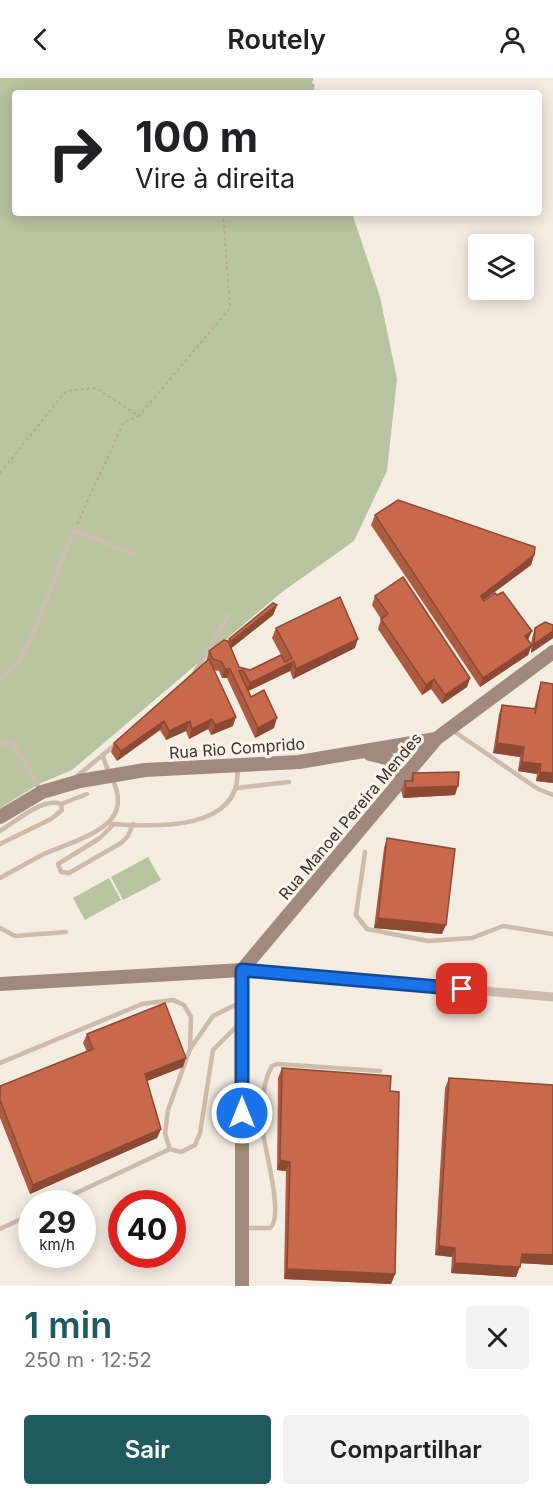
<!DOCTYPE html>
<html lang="pt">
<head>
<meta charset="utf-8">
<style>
	:root { --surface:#fff; --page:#f2f2f2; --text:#202124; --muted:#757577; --accent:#1f5a5e }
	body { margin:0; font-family:Inter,sans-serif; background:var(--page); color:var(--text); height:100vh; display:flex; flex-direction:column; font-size:22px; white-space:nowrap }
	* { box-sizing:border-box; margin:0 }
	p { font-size:20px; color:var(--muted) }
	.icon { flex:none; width:33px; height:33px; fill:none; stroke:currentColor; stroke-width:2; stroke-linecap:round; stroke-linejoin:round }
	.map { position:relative; height:1208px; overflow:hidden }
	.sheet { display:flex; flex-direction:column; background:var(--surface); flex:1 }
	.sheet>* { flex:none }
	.guide { position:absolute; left:12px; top:12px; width:530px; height:126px; border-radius:6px; box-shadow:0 3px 15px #0003; background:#fff; color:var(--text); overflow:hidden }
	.controls { position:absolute; left:468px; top:156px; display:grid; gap:12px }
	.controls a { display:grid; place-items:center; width:66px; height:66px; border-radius:6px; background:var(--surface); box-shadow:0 3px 15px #0003; font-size:30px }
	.speed { position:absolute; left:18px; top:1112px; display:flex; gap:12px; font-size:30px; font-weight:700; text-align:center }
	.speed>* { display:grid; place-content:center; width:78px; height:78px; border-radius:50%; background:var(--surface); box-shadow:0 3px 15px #0003; line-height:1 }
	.speed small { font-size:15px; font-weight:400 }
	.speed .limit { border:9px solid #d22; background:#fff; color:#111 }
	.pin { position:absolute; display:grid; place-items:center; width:51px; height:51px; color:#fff; margin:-26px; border-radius:12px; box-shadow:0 3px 9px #0006 }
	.me { position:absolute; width:66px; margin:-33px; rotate:0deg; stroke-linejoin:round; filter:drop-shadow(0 0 4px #0008) }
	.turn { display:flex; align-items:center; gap:21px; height:126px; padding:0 24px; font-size:27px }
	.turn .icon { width:78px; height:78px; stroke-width:2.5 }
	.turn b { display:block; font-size:42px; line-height:51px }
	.round { display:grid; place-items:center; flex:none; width:63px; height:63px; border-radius:6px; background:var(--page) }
	.head { display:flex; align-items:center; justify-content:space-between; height:102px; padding:0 24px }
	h1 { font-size:36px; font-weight:600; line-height:45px; color:var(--accent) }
	.action { display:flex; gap:12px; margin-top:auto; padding:12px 24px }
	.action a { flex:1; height:69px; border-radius:6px; background:var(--accent); color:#fff; font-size:24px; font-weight:600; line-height:69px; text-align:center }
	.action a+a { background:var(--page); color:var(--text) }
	header { display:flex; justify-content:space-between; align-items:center; height:78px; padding:0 24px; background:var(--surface); font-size:27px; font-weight:600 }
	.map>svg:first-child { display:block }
	.green { fill:#b8c4a0 }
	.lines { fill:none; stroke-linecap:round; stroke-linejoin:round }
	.path { stroke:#b9a596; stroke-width:1.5; stroke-dasharray:3 3; stroke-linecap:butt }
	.lane { stroke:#cdbbac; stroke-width:4.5 }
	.street { stroke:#cdbbac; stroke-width:9 }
	.secondary { stroke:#a18a7d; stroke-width:14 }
	.wall { fill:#ac5a40 }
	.shaded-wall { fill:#8c4a34 }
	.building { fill:#c8694b; stroke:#8c4a34; stroke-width:1.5 }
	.route-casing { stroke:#114b97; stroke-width:15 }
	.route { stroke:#1a73e8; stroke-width:10 }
	.labels { text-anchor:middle; stroke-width:6; stroke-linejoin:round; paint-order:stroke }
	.street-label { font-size:16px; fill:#3b302b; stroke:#fbf5ee }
</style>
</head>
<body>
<header><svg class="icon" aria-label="back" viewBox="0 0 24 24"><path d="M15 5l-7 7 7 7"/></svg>Routely<svg class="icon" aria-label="person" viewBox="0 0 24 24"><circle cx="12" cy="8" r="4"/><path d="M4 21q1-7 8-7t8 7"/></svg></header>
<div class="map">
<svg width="553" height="1208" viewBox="0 0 553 1208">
	<rect width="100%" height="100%" fill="#f4ebe1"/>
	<path class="green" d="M0 0H311L315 15H15V135H352L380 219 397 301 387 393 354 463 282 514 72 692 39 706 0 730Z
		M148 779 161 802 123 822 111 799Z
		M109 800 121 822 85 842 73 820Z"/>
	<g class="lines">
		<path class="path" d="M312 0 315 15
			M0 395 66 313 96 310 139 338 230 230 223 135
			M77 446 124 344 138 338"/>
		<path class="lane" d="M195 594 229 537
			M0 601 18 585 32 558 74 452 133 476
			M452 652 538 711 553 717
			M0 665H10L22 679 40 712
			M76 699 116 666
			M237 710 289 704
			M111 746C154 749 245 754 237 688
			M114 746 100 760 58 786 61 794 69 795 121 765 128 758 133 746
			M0 753C15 744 43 719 61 726
			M0 766 51 741 62 732 61 726 87 716
			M365 774 356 837 367 851 428 863 472 860 503 848 553 856
			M0 800C13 793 27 785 40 778 61 767 111 756 117 730 122 711 107 696 103 678
			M0 850 15 858 66 854
			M0 985 142 926 173 922 184 927 191 939 190 971
			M170 1071 165 1056 168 1032 190 971 213 938 239 925
			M55 1125 170 1071 181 1074 195 1067 200 1055 213 972 238 947
			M245 1150H270C285 1139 263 1066 262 1047 261 1029 263 1003 272 988L277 986 380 993
			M0 1151 32 1136"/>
		<path class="street" d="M242 892 553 919"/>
		<path class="secondary" d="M370 676C388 679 397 684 401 702
			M0 739 42 714 80 703 145 692 299 684 436 661
			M242 892 436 661 553 574
			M0 906 242 892
			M242 1208V892"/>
	</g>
	<path class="wall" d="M375 437 534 477 531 487 484 522 528 562 531 567 532 560 535 550 553 547V560L531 575V568L528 577 480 609 371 447Z
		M375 518 470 600 467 609 442 626 431 611 422 617 378 551 381 541 372 527Z
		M277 527 273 537 231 570 239 589 250 592 285 584 272 560 276 550 355 570 293 601 290 593 248 613 251 619 274 650 255 660 227 600H222L219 593 214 592 233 648 211 657 208 651 189 661 186 653 166 662 160 652 117 683 111 674 114 665 206 584 209 573 229 563V561Z
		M541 604 553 606V705L536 703 537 696 518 693 520 679 493 675 499 636 502 627 534 631 538 614Z
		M413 695 455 717 403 720 401 712 405 703H410Z
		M387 760 442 856 374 850 384 770Z
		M87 956 183 989 147 1003 161 1051 157 1060 30 1116 0 1040V1008L87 974 83 965Z
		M282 990 390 1013 395 1196 391 1206 284 1201 286 1093 277 1092 278 1000Z
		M449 1000 553 1007V1187L520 1185 516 1199 451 1195 452 1179 435 1177 445 1010Z"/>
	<path class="shaded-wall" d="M534 477 531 487 477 527 481 518Z
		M277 527 273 537 228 573 231 563Z
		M532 553 528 562 521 567 525 558Z
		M553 553V560L531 575 534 566Z
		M358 561 355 570 293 601 296 591Z
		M532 567 528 577 480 609 483 600Z
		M294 583 290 593 246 614 250 605Z
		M225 591H230L227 600H222Z
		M470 600 467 609 442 626 445 617Z
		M434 601 431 611 422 617 426 607Z
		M236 639 233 648 211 657 215 647Z
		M277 640 274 650 255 660 258 650Z
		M212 641 208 651 189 661 192 651Z
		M164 643 160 652 117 683 121 673Z
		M190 643 186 653 166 662 169 653Z
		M497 665 524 669 520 679 493 675Z
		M522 684 541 686 537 696 518 693Z
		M540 694 553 695V705L536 703Z
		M458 708 455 717 403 720 406 710Z
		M378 840 446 847 442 856 374 850Z
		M186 980 183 989 142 1005 145 996Z
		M161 1051 157 1060 30 1116 33 1107Z
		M280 1082 290 1084 286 1093 277 1092Z
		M439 1168 455 1170 452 1179 435 1177Z
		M522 1176 553 1177V1187L518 1185Z
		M455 1185 520 1189 516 1199 451 1195Z
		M287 1191 395 1196 391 1206 284 1201Z"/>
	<path class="building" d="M398 422 535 469 534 477 481 518 484 523 495 515 497 517 503 514 532 553 525 558 532 567 483 600 375 437Z
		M403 499 470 600 445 617 434 601 426 607 381 541 388 536 375 518Z
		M340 519 358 561 296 591 294 583 250 605 243 592 239 593 251 619 264 612 277 640 258 650 230 591H225L222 584 213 581 209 573 224 562 228 563 239 589 250 592 281 577 285 584 292 580 276 550Z
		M273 525 277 527 231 563 229 561Z
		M545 544 553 547V553L534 566 535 550Z
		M209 581 236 639 215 647 212 641 192 651 190 643 169 653 164 643 121 673 114 665Z
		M541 604 553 606V695L540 694 541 686 522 684 524 669 497 665 502 627 536 631 535 636Z
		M459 694 458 708 406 710 405 703H413V695Z
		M387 760 455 771 446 847 378 840Z
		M165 925 186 980 145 996 161 1051 33 1107 0 1022V1008L93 971 87 956Z
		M282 990 391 998 390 1013 399 1014 395 1196 287 1191 290 1084 280 1082Z
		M449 1000 553 1007V1177L522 1176 520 1189 455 1185V1170L439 1168Z"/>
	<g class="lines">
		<defs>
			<path id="route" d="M242 1035V892L462 911"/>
		</defs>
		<use href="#route" class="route-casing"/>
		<use href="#route" class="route"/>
	</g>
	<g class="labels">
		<g class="street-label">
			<text transform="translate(237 670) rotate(-4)" y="6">Rua Rio Comprido</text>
			<text transform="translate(350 738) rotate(-50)" y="6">Rua Manoel Pereira Mendes</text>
		</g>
	</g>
</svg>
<div class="controls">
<a><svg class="icon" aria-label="layers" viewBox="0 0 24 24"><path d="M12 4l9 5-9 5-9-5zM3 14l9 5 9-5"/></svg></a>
</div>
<div class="speed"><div>29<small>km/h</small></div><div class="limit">40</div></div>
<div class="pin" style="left:462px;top:911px;background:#d93025"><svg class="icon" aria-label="arrive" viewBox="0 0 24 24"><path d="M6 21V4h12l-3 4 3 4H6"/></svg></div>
<svg class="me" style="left:242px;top:1035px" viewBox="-20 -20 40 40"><circle r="17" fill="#1a73e8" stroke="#fff" stroke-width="3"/><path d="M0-11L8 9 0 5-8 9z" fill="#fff"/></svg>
<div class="guide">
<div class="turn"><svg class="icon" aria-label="right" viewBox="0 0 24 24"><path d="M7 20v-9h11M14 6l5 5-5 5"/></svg><div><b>100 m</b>Vire à direita</div></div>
</div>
</div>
<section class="sheet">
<div class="head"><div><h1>1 min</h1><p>250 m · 12:52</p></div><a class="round"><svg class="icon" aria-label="close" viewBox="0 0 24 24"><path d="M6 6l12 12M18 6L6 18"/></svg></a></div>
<div class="action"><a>Sair</a><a>Compartilhar</a></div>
</section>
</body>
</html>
